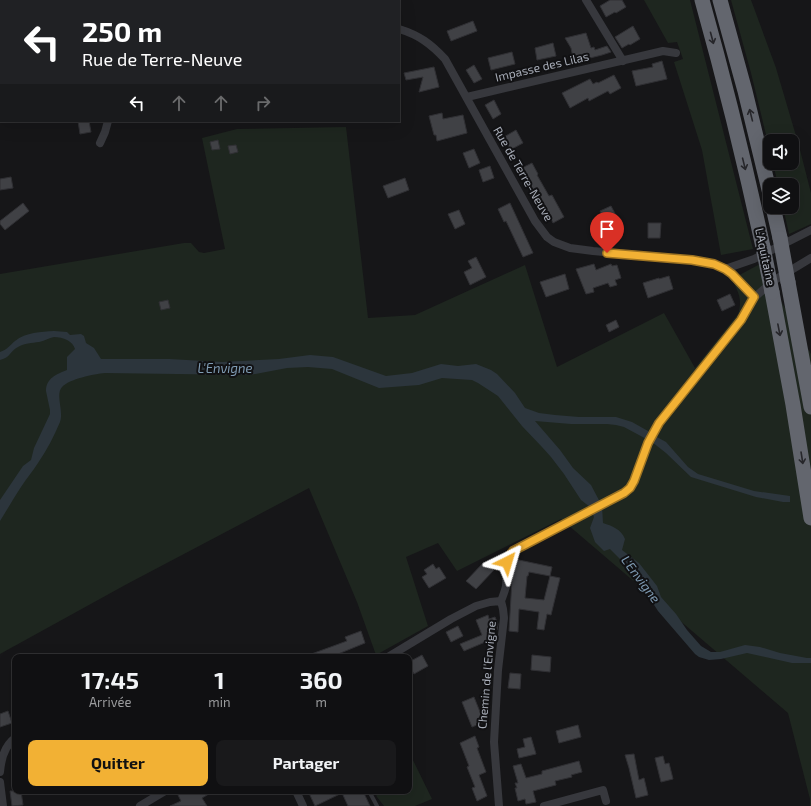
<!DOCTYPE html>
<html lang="fr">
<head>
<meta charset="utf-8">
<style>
	:root { --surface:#101012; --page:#19191b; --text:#f1f3f6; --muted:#9c9d9f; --line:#303032; --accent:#f2b134 }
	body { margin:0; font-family:"Exo 2",sans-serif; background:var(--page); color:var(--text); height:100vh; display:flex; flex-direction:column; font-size:15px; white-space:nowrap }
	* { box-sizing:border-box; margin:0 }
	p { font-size:13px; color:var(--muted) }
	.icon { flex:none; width:22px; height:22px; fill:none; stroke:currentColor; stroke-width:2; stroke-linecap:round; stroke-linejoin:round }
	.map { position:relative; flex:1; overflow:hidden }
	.drawer { position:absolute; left:12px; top:654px; width:400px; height:140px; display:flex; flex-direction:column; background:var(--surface); border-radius:8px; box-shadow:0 4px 16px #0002,0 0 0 1px var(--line) }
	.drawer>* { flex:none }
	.top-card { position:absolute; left:0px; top:0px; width:400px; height:122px; box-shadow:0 4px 16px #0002,0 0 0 1px var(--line); background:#202124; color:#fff; overflow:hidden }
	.tools { position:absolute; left:763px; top:134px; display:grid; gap:8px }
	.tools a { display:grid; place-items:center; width:36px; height:36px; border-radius:8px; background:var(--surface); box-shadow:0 4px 16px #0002,0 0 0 1px var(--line); font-size:20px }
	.pin { position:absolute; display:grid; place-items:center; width:34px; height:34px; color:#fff; margin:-41px -17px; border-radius:50% 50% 50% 0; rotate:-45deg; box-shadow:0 0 4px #0007 }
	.pin .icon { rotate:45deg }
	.me { position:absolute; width:44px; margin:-22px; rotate:40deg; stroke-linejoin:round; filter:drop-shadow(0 0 3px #0008) }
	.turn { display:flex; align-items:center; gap:14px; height:84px; padding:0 16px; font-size:18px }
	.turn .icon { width:52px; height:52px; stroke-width:2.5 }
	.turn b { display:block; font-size:28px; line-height:34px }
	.lanes { display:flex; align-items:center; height:38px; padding:0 16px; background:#0003; justify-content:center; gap:20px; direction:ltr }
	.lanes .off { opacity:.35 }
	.eta { display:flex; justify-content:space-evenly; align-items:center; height:68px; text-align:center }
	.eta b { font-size:24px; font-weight:700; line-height:28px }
	.primary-button { display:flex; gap:8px; margin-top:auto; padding:8px 16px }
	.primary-button a { flex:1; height:46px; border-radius:8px; background:var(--accent); color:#111; font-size:16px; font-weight:700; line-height:46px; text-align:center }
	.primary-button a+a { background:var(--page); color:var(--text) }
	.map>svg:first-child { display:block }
	.green { fill:#1e261f }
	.water { fill:#2c353c }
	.building { fill:#404145; stroke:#303034 }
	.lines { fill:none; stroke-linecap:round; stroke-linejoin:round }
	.service { stroke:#37383d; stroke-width:4 }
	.minor { stroke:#37383d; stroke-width:8 }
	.motorway { stroke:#63666e; stroke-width:15 }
	.motorway-bridge { stroke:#63666e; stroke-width:15 }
	.oneway { stroke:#26262a }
	.route-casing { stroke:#9d7322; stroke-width:10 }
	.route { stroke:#f2b134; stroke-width:7 }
	.labels { text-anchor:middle; stroke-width:4; stroke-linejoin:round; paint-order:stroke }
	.street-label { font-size:12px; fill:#a8adb8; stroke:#111113 }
	.water-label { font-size:13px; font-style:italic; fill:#7f9bb3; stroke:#111113 }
</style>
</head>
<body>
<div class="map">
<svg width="811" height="806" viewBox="0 0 811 806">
	<rect width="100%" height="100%" fill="#161618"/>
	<path class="green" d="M644 0H690L753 249 721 255 702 150 674 62 683 59 677 42 668 43Z
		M731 0H751L776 68 799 146 811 193V224L789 234 783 207H792V185H778L773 163H792V141H770V151L751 73Z
		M346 127 368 318 415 315 525 265 557 367 664 313 695 368 738 314C743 299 738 292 732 279L760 264 811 354V806H810V799L788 713 561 519 457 571 438 543 406 557 428 626 376 655 357 602 309 488 127 584 0 654V274L184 243H191L199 252 204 253 225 249 202 138 237 129Z
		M409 752 432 799 415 806H384L377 797 375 791H409Z"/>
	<path class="water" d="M54 331 67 332 70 335 81 334 84 336 86 343 94 348 101 359H169L222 362 279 359 310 355 333 357 386 376 412 373 441 364 458 366 476 364 491 370 497 374 515 393 525 408 539 413 555 415 579 417H616L632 422 648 431 649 433 655 436 666 442 688 467 698 474 754 491 790 496V502H783L756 497 691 477 666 453 652 442 624 427 616 425 607 424H571L535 421 560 450 573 468 591 485 602 506 603 523C612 526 621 529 625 539L622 550 639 563 657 586 661 597 676 614 687 630 701 646 711 652H720L745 645 760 647 780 653 807 658H811V663H792L747 653 721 659 709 660 699 657 695 654 658 611 649 597 628 567 610 549 604 551 595 542 590 528 594 517 590 507 581 500 564 474 551 457 542 447 522 426 498 396 478 383 472 380 442 378 419 385 379 388 332 369 308 367 287 368 250 375 105 373C94 374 69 379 62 387 55 395 64 411 60 422 54 436 47 450 38 463 33 471 26 479 21 487 13 499 7 510 0 521V500L23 466 31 460 34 448 50 414V410L46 391C46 378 57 374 67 370V357L75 349C73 341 63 337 54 337 49 338 44 341 39 342 32 343 24 343 18 347 9 352 11 357 0 360V352C7 350 10 345 15 341 26 332 41 332 54 331Z"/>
	<path class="building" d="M610 0H622L626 7 616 13 615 12 606 17 600 6Z
		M473 21 477 31 451 41 447 31Z
		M633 26 640 39 630 45 629 44 622 48 615 37Z
		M586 33 591 48 594 47 595 50 607 46 611 52 602 55 574 62 571 48 565 38Z
		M553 43 556 56 537 60 535 48Z
		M512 52 515 64 491 70 488 58Z
		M662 61 667 79 636 86 632 71 653 67 652 64Z
		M474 65 482 79 474 83 466 70Z
		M434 67 439 87 419 92 423 77 406 80 404 73Z
		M614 75 621 88 610 94 608 91 589 101 588 98 570 108 562 93 590 79 593 84 597 82 598 83Z
		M494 100 501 114 493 119 485 105Z
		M442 113 443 119 463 115 467 133 437 141 436 135H434L429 116Z
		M78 121H89L91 132 80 134Z
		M516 130 523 143 510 150 504 137Z
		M218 140 220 149 212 150 210 142Z
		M236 145 238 152 230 154 228 146Z
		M474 149 480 163 469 168 463 153Z
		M532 163 538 174 537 175 549 196 552 195 564 217 553 223 542 200 538 202 520 169Z
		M490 166 494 178 483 182 479 170Z
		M11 177 13 188 0 190V179Z
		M405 178 409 190 388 198 383 186Z
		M23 203 29 211 5 230 0 224V221Z
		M510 203 533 253 523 257 506 221 504 222 498 209Z
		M611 206 619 221 608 227 600 211Z
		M459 210 465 224 455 229 448 214Z
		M648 223H661L660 238H648Z
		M476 257 486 277 470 285 464 272 472 268 468 261Z
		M594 264 596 270 611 264 612 266 617 265 621 278 615 280 617 285 610 287 608 283 593 288 594 292 586 294 576 269Z
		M565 274 569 289 546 297 540 282Z
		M669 276 673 289 648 298 643 283 659 278V279Z
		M730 294 735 305 722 311 717 300Z
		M168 300 170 308 161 310 159 302Z
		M616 320 619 327 609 332 606 325Z
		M514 559 552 567 550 576 529 572 528 576H527L525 598 544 600 550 576 560 578 551 615 547 614 544 630 537 629 539 612 519 609 518 632 509 631 513 563Z
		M484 562 494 570 476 589 466 581Z
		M433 564 436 569 439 567 446 578 429 588 422 577 427 574 424 570Z
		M488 615 489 619 495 617 498 624 497 630 488 633 490 640 464 651 460 644 482 635 476 620Z
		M458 626 463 636 451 642 446 632Z
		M361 631 365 643 338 654 339 657H306V656L347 641 345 637Z
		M422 655 428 666 414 674 409 665V662Z
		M532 655 551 657 550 672 531 670Z
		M510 673 521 674 520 689 508 688Z
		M474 697 484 722 472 727 462 702Z
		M8 711 12 723 0 727V714Z
		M578 725 581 737 559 743 556 731Z
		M475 736 479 747 477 748 486 772 479 775 487 796 477 801 472 788 475 787 467 767 469 766 460 743Z
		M531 737 536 754 519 758 517 749 525 747 523 739Z
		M634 754 639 780 644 778 648 795 636 798 629 768 625 755Z
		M663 756 665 764 669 763 673 779 661 782 655 758Z
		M579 761 582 772 571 775 572 777 555 781 556 785 533 791 536 802 526 804 525 799 518 801 515 788H517L515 783H518L513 766 521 764 526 778 542 774V771Z
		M10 791H21L23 805 12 806Z
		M176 791H214L202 798 207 806H170L181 801Z
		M308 791H363L370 806H348L342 793 315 806Z"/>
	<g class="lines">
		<path class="service" d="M369 791 377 806"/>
		<path class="minor" d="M26 0V1
			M190 0V1
			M586 0 623 61
			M318 1 320 0
			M0 22 1 21
			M399 29C419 35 431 44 445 59L535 221 547 237 554 242 570 248 593 251 692 260 714 264 725 269 732 274 755 297
			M467 97 663 51 676 53
			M100 143 105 132 108 121
			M725 269 754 259 811 230
			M388 657 451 619 476 606 490 602 501 601
			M0 772C1 760 4 746 15 738
			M0 782 3 806
			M296 791 303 806
			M140 806 165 791
			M499 806 494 742 498 670 504 618 503 609 501 601C503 596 505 591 506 586 507 573 505 561 513 551L624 493 630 488 634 481 648 443 659 423 741 320 755 297 773 281 811 258
			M544 806 603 790 606 801"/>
		<path class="motorway" d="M702 0C725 82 745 164 763 247
			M720 0 745 91 770 194
			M773 207 780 238
			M788 282 811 407
			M772 292 793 405 811 518"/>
		<path class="motorway-bridge" d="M780 238 788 282
			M763 247 772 292"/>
	</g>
	<defs><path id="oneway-shaft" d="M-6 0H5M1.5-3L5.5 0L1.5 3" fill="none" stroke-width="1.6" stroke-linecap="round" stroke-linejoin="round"/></defs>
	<g class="oneway">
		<use href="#oneway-shaft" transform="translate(712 38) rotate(75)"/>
		<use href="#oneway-shaft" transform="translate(751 115) rotate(-104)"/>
		<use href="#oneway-shaft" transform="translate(744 164) rotate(76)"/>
		<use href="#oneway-shaft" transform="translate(779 330) rotate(79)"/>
		<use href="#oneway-shaft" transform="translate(802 458) rotate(81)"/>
	</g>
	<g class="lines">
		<defs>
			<path id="route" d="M507 562 509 556 513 551 624 493 630 488 634 481 648 443 659 423 741 320 754 297 732 274 725 269 714 264 692 260 607 253"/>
		</defs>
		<use href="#route" class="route-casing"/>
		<use href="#route" class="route"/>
	</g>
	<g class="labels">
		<g class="street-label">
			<text transform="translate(542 67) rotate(-13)" y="4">Impasse des Lilas</text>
			<text transform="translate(523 174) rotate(60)" y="4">Rue de Terre-Neuve</text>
			<text transform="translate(765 257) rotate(78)" y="4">L'Aquitaine</text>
			<text transform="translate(487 675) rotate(-85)" y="4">Chemin de l'Envigne</text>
		</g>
		<g class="water-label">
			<text x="225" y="373">L'Envigne</text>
			<text transform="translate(641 579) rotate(53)" y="5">L'Envigne</text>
		</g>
	</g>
</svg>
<div class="tools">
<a><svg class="icon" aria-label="sound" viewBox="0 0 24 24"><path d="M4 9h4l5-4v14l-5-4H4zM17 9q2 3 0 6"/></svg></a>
<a><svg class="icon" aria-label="layers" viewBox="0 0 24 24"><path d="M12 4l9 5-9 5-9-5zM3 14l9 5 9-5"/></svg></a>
</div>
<div class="pin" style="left:607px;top:253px;background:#d93025"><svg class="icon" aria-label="arrive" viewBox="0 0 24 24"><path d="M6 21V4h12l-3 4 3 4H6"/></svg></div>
<svg class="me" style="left:507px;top:562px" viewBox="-20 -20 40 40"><path d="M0-17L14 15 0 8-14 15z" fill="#f2b134" stroke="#fff" stroke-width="4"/></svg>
<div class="top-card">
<div class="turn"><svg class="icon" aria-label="left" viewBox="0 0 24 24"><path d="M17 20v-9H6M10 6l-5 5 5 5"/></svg><div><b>250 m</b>Rue de Terre-Neuve</div></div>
<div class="lanes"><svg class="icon" aria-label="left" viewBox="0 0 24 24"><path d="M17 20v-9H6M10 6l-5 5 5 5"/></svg><svg class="icon off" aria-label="ahead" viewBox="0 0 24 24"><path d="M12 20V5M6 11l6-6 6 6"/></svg><svg class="icon off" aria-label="ahead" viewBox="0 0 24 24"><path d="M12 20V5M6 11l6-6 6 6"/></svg><svg class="icon off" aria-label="right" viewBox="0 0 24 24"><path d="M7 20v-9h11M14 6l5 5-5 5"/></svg></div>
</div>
<section class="drawer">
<div class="eta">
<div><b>17:45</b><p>Arrivée</p></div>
<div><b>1</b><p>min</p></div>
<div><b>360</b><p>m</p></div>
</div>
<div class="primary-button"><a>Quitter</a><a>Partager</a></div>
</section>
</div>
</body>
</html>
